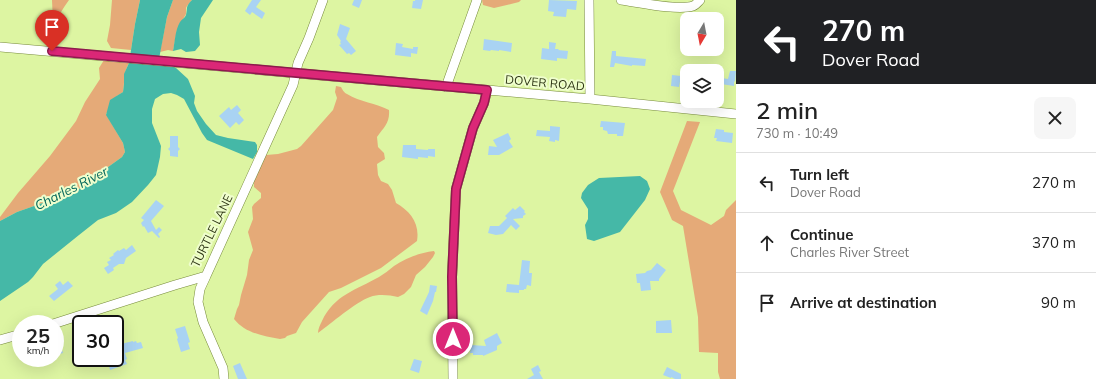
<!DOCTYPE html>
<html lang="en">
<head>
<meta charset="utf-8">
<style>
	:root { --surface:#fff; --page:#f6f6f6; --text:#222; --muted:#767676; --line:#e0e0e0 }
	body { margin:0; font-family:Mulish,sans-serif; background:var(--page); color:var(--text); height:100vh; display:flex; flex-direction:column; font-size:15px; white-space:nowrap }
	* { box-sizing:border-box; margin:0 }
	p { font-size:13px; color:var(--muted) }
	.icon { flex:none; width:22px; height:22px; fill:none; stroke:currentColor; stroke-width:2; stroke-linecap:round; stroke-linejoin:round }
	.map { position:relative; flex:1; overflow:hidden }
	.details { display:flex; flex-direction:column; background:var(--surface); width:360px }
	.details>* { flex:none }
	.banner { background:#202124; color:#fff; overflow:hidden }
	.needle { width:26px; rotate:190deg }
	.tools { position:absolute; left:680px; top:12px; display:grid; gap:8px }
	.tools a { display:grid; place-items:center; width:44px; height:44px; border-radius:8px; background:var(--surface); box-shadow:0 4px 16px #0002; font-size:20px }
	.speed { position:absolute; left:12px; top:315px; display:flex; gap:8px; font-size:20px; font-weight:700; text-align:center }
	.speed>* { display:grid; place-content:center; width:52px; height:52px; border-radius:50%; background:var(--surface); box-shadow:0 4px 16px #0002; line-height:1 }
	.speed small { font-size:10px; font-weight:400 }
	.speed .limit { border:2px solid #111; border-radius:6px; background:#fff; color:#111 }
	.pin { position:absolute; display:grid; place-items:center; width:34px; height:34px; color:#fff; margin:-41px -17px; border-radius:50% 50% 50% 0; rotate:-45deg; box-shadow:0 0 4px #0007 }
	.pin .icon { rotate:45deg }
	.me { position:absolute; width:44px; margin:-22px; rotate:0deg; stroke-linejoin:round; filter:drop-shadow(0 0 3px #0008) }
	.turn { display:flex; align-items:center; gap:14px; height:84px; padding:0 20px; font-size:18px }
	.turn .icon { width:52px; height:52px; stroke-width:2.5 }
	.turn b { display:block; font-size:28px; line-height:34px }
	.round { display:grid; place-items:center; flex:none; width:42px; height:42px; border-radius:8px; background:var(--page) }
	.overview { display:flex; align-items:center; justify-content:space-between; height:68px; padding:0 20px }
	h1 { font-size:24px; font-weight:600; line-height:30px }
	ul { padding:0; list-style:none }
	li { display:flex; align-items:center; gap:12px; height:60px; padding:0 20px; border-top:1px solid var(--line) }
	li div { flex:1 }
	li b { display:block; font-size:15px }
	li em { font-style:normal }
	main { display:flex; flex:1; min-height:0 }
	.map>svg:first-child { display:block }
	.green { fill:#e5aa78 }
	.water { fill:#45b8a7 }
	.building { fill:#a9d3f3 }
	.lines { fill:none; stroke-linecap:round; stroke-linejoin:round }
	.minor-casing { stroke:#788c3c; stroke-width:10 }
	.minor { stroke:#fff; stroke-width:9 }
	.route-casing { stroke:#8e194d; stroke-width:10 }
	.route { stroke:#db2777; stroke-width:7 }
	.labels { text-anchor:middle; stroke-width:4; stroke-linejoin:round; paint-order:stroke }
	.street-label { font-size:12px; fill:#2e3615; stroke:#effecd }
	.water-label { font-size:13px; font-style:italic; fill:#03665a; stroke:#effecd }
</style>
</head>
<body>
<main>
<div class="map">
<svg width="736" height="379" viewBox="0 0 736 379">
	<rect width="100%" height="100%" fill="#ddf5a2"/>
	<path class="green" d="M52 0H69C63 8 59 16 53 23Z
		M112 0H140L135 24 131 50 111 48 107 41 110 25Z
		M173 0H192L187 6 186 8V14L177 30 173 51 168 50 160 52 167 17Z
		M482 0H521L519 2 494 8 483 5Z
		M104 60 129 63C123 74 125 80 123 92L117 96 106 114 123 143 125 152 122 157 97 175 83 187 71 193 17 212 0 221V217L18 193 50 156 76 121 85 102 100 79 99 68Z
		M336 86 341 87C342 89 344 93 347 94 360 102 376 103 389 110 390 123 384 127 377 137L378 147 384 153 385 159 377 164 378 175 381 181 388 184 392 190 396 203C410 211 420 223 417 241L381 268 341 288 329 292 302 322 296 333 287 336 285 338 280 339C263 336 245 333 234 319L237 309 239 305 241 295 247 275 249 260 253 250 248 232 253 219 252 207 254 204 261 198V193L254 187V180L266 155 278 154 297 149 301 146 333 110 337 98 335 92Z
		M687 121 700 122 673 191 681 210 711 225 724 216 726 210 736 200V379H720L718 372V353L699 352 698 317 683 226 672 220 660 192Z
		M434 251 435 253 433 257 425 267 416 275 411 287 404 294 398 297C389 295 378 294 370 297 354 303 332 323 318 333 318 329 320 325 322 321 334 295 356 290 379 277 384 274 389 270 394 266 406 258 419 253 434 251Z"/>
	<path class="water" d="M140 0H173L167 17 159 59 176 68 188 79 195 96 194 103 197 111 206 124 216 135 228 138 255 142 257 145V152L253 159 207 140 202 133 184 99 177 95 171 93 163 94 155 99 152 109V123L161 146 160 157 156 175 148 185 132 202 116 213 98 220 79 235 43 264 33 277 28 282 0 301V221L17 212 71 193 83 187 97 175 122 157 125 152 123 143 106 115 110 100 123 92 124 84V74L129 63 135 24Z
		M192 0H213L201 18 199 32 200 45 195 51 186 52 181 49 173 51C175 42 175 30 180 22 182 19 185 18 186 15 188 7 185 7 192 0Z
		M640 176 647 181 650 189 645 200 620 232 594 241 587 239 585 225 588 219V209L581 198 582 193 588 185 599 178Z"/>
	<path class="building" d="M252 0H261L256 7 265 13 262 19 252 12 250 15 245 11Z
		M354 0H362L359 8 352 5Z
		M415 0H423L421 9 412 8 413 1H415Z
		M549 0 577 1 576 10 567 9 566 17 553 16 554 12 548 11Z
		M340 24 350 28 346 39 356 51 351 55 349 53 347 54 339 45 341 44 340 42 341 41 337 35Z
		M484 39 512 43 511 52 499 50V51L491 50 490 51 483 50Z
		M549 42 556 43 555 49H559L558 50 568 51 567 59 557 58V61L541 59 542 48 549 49Z
		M396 43 403 44 402 47 413 49V47H418L417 54 411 53V57L395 55Z
		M612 51H616V56L646 59 645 66 632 65V66L615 63 614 67H610Z
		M730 71H736L735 82 734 81V86L721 84 722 78 728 79Z
		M672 75 681 76 679 87 671 86Z
		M237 105 241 110 238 113 244 120 239 125 236 122 230 128 219 116 229 107 231 110Z
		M601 121 625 123 623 136H617V134H608L607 131 603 130V127H600Z
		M550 126 560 127 559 141 555 140V142L549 141 550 137 536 136 537 130 550 131Z
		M716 129 724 130V132L733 133 732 143 716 141 717 138H714Z
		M508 133 511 139 509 141 513 147 499 155H488L489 146 497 147 493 140Z
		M170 136H178V147L180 149 178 151V157L170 156V151L168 149 170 147Z
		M403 145H416V149L428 150V149H435V157L428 156V158L418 157V159L402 157Z
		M156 200 164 206 151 221 156 230 159 227 162 230 158 234 160 237 159 238 152 231 148 233 144 226 143 227 141 223 144 220 141 218Z
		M520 206 525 211 524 212 526 214 523 216V218L513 219 520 226 516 230 511 225 503 234 496 235 488 233 490 226H499L507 218 505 216 513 208 515 210Z
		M132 245 136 251 126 258 124 264H119L113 268 114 270 108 274 104 268 109 265 107 262 111 260 109 258 114 255 113 254 118 250 119 251 124 248 126 250Z
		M522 260 530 261 529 273H532L531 286 527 285 526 289H524V290H519V293L506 292 507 284 519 285Z
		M657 263 666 270 659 279V281H650L651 290 641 291 640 283H637L636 274 645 273 647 271 651 270Z
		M60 281 63 285 68 281 73 286 54 301 49 296 58 289 55 285Z
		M430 285 437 286 436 292H435L433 301 427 315 420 311 429 292Z
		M671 320 672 333H656V321Z
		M185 326 190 342 188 343 190 349 181 352 177 339 178 338 175 329Z
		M497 333 502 343 497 346V350L483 356V355H473V353H470L471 345 486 346 484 340Z
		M133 341V342L136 341 137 343 141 342 143 348 125 353 127 359 125 360 127 364 110 370 108 362 116 360 115 350 122 348 121 344Z
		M60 344 63 353 55 355V346Z
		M414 359 422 361 419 373 410 370Z
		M240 363 247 379H238L233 366Z
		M538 365 541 371 539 372 543 379H527L534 375 531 369Z
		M667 367 681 374V379H675L671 377V378L663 375Z"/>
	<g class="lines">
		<defs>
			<path id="minor" d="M589 0 590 99
				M621 0C637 2 678 11 693 6 696 5 698 2 700 0
				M0 47 590 99 736 114
				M446 87 477 0
				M206 276 200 289 198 302 203 322 223 368 224 379
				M53 324 175 285 206 276 293 85 298 63 309 38 323 0
				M0 340 21 334
				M453 379 452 277 456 189 473 128 484 103 487 90"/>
		</defs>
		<use href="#minor" class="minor-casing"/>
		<use href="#minor" class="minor"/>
	</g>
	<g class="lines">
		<defs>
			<path id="route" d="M52 51 487 90 484 103 473 128 456 189 452 277 453 339"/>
		</defs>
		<use href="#route" class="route-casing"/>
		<use href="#route" class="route"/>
	</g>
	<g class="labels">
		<g class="street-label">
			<text transform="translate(545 83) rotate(5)" y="4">DOVER ROAD</text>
			<text transform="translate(212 231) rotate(-64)" y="4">TURTLE LANE</text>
		</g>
		<g class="water-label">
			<text transform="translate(71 188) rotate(-27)" y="5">Charles River</text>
		</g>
	</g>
</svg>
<div class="tools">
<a><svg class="needle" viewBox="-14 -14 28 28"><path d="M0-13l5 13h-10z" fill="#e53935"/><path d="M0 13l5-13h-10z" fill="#767676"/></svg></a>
<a><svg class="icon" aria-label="layers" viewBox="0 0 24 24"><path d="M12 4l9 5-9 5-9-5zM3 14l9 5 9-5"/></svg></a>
</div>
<div class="speed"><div>25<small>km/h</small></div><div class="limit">30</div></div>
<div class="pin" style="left:52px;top:51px;background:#d93025"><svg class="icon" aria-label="arrive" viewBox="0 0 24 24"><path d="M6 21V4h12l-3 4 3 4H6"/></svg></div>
<svg class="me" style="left:453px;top:339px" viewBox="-20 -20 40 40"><circle r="17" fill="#db2777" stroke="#fff" stroke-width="3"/><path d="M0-11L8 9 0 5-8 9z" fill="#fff"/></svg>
</div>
<section class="details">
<div class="banner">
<div class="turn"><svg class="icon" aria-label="left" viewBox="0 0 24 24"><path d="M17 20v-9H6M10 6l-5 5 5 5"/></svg><div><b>270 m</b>Dover Road</div></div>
</div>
<div class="overview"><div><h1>2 min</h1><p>730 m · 10:49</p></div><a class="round"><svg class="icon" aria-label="close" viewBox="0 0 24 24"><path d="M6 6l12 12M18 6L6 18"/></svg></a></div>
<ul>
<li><svg class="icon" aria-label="left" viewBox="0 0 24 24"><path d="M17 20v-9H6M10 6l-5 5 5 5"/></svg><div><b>Turn left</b><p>Dover Road</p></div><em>270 m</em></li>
<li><svg class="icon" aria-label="ahead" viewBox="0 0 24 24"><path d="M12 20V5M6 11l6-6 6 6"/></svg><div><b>Continue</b><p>Charles River Street</p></div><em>370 m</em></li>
<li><svg class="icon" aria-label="arrive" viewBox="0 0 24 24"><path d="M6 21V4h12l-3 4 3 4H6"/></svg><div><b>Arrive at destination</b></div><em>90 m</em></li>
</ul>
</section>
</main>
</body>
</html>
